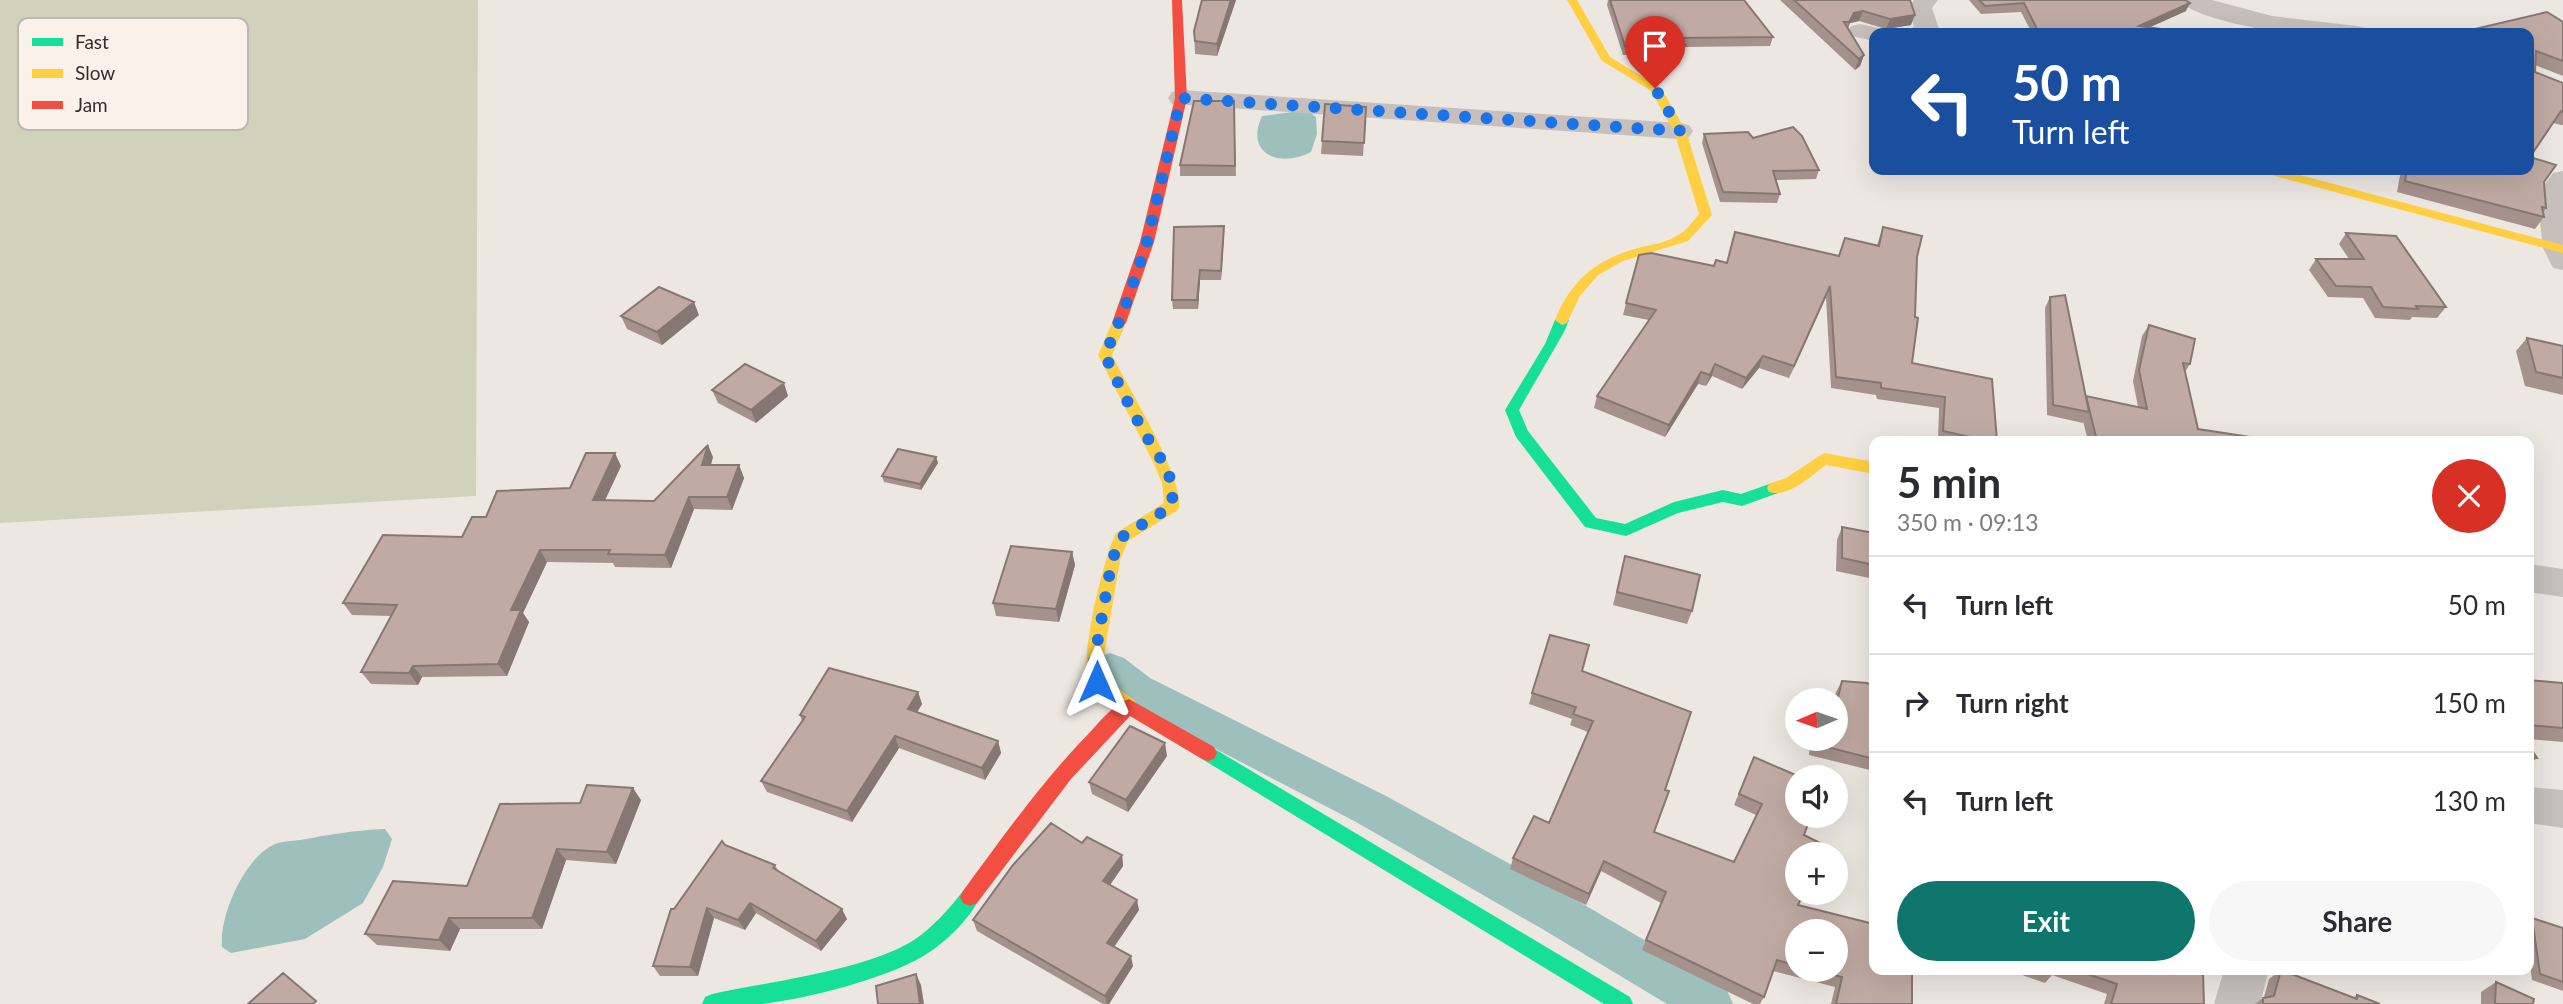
<!DOCTYPE html>
<html lang="en">
<head>
<meta charset="utf-8">
<style>
	:root { --surface:#fff; --page:#f7f7f7; --text:#2b2b33; --muted:#7c7c81; --line:#e1e1e2; --accent:#0f766e }
	body { margin:0; font-family:Lato,sans-serif; background:var(--page); color:var(--text); height:100vh; display:flex; flex-direction:column; font-size:26px; white-space:nowrap }
	* { box-sizing:border-box; margin:0 }
	p { font-size:23px; color:var(--muted) }
	.icon { flex:none; width:38px; height:38px; fill:none; stroke:currentColor; stroke-width:2; stroke-linecap:round; stroke-linejoin:round }
	.map { position:relative; flex:1; overflow:hidden }
	.details { position:absolute; left:1869px; top:436px; width:665px; height:539px; display:flex; flex-direction:column; background:var(--surface); border-radius:14px; box-shadow:0 7px 28px #0002 }
	.details>* { flex:none }
	.banner { position:absolute; left:1869px; top:28px; width:665px; height:147px; border-radius:14px; box-shadow:0 7px 28px #0002; background:#1a4fa0; color:#fff; overflow:hidden }
	.needle { width:46px; rotate:268deg }
	.tools { position:absolute; left:1785px; top:688px; display:grid; gap:14px }
	.tools a { display:grid; place-items:center; width:63px; height:63px; border-radius:50%; background:var(--surface); box-shadow:0 7px 28px #0002; font-size:35px }
	.pin { position:absolute; display:grid; place-items:center; width:60px; height:60px; color:#fff; margin:-72px -30px; border-radius:50% 50% 50% 0; rotate:-45deg; box-shadow:0 0 7px #0007 }
	.pin .icon { rotate:45deg }
	.me { position:absolute; width:77px; margin:-38px; rotate:0deg; stroke-linejoin:round; filter:drop-shadow(0 0 5px #0008) }
	.turn { display:flex; align-items:center; gap:24px; height:147px; padding:0 28px; font-size:32px }
	.turn .icon { width:91px; height:91px; stroke-width:2.5 }
	.turn b { display:block; font-size:49px; line-height:60px }
	.round { display:grid; place-items:center; flex:none; width:74px; height:74px; border-radius:37px; background:var(--page) }
	.headline { display:flex; align-items:center; justify-content:space-between; height:119px; padding:0 28px }
	h1 { font-size:42px; font-weight:700; line-height:52px }
	.button { display:flex; gap:14px; margin-top:auto; padding:14px 28px }
	.button a { flex:1; height:80px; border-radius:42px; background:var(--accent); color:#fff; font-size:28px; font-weight:700; line-height:80px; text-align:center }
	.button a+a { background:var(--page); color:var(--text) }
	ul { padding:0; list-style:none }
	li { display:flex; align-items:center; gap:21px; height:98px; padding:0 28px; border-top:2px solid var(--line) }
	li div { flex:1 }
	li b { display:block; font-size:26px }
	li em { font-style:normal }
	.map>svg:first-child { display:block }
	.green { fill:#d0d2bc }
	.water { fill:#9ec0bd }
	.lines { fill:none; stroke-linecap:round; stroke-linejoin:round }
	.canal { fill:#9ec0bd; fill-rule:evenodd }
	.street { fill:#c6bfbb; fill-rule:evenodd }
	.fast { fill:#16e098; fill-rule:evenodd }
	.slow { fill:#ffcf43; fill-rule:evenodd }
	.jam { fill:#f24e42; fill-rule:evenodd }
	.wall { fill:#a6928d; fill-rule:evenodd }
	.shaded-wall { fill:#877773 }
	.building { fill:#c1aaa4; stroke:#877773; stroke-width:2 }
	.route { stroke:#1a73e8; stroke-width:12; stroke-dasharray:0 21.6 }
	.key { fill:#faf1ea; stroke:#c0b6b0; stroke-width:2 }
	.key-label { font-size:19px; fill:#382c29 }
</style>
</head>
<body>
<div class="map">
<svg width="2563" height="1004" viewBox="0 0 2563 1004">
	<rect width="100%" height="100%" fill="#ede7e2"/>
	<path class="green" d="M0 0H478L476 496 0 523Z"/>
	<path class="water" d="M1307 110 1316 117 1317 134 1311 152C1281 168 1244 155 1262 116Z
		M385 829 392 839 383 867 363 903 305 939 231 953 222 947C219 916 244 859 273 845 280 841 292 841 300 840 328 835 356 830 385 829Z"/>
	<g class="lines">
		<path class="canal" d="M1110 653 1124 658 1150 678 1386 796 1576 900 1726 988 1733 1004H1667L1544 930 1356 822 1122 700 1096 680 1091 669 1096 658Z"/>
		<path class="street" d="M1914 0H1938L1932 8 1939 29 1936 33H1907L1914 26 1908 8Z
			M2179 0H2212L2272 16 2357 26 2366 28 2369 33C2343 34 2314 36 2287 33 2264 30 2192 18 2179 0Z
			M1860 24 1883 29 1886 33H1874V41L1851 36 1848 31 1851 26Z
			M1181 90 1680 123 1689 125 1693 131 1689 137 1680 139 1172 104 1168 98 1172 92Z
			M2563 171V270L2553 268 2543 248 2537 195 2553 173Z
			M2529 564 2563 569V597L2529 592Z
			M2529 787 2563 790V828L2529 823Z
			M2224 970H2269L2260 1004H2214Z"/>
		<path class="fast" d="M1562 315 1569 320 1564 332 1519 410 1528 431 1596 518 1625 524 1674 502 1723 490 1741 494 1775 482 1781 484 1783 488 1781 492 1742 506 1723 502 1678 513 1626 536 1585 527 1516 437 1505 410 1545 344 1555 320Z
			M1208 745 1630 997 1633 1004H1604L1202 759 1199 753 1202 747Z
			M970 888 977 891 980 897C970 919 946 942 925 955 886 979 806 999 761 1004 742 1004 721 1004 702 1004L705 997 712 994C768 982 867 970 914 940 933 927 949 909 963 891Z"/>
		<path class="slow" d="M1567 0H1577L1610 57 1661 88 1686 131 1712 215 1688 241 1623 261 1598 275 1580 296 1567 323 1562 325 1555 320C1571 280 1597 259 1638 248 1652 245 1668 242 1680 234 1688 229 1693 221 1699 214L1674 131 1650 90 1602 61Z
			M2262 170H2281L2563 245V253L2264 173Z
			M1119 318 1126 323 1112 355C1126 384 1189 485 1178 510L1128 541 1120 560 1102 667 1105 678 1135 701 1138 706 1135 711 1129 713C1117 709 1096 696 1090 685 1077 664 1104 556 1116 533L1164 503 1162 483 1154 464 1098 355 1112 323Z
			M1824 453 1874 462V474L1826 465C1812 475 1789 498 1769 492L1767 488 1769 484 1786 478Z"/>
		<path class="jam" d="M1172 0H1182L1187 98 1154 242 1126 323 1119 328 1112 323 1140 242 1175 98Z
			M1129 699 1214 747 1217 753 1214 759 1208 761 1202 759 1130 716 1071 779 977 903 970 906 963 903 960 897 963 891C1004 835 1044 779 1092 730 1102 719 1115 703 1129 699Z"/>
	</g>
	<path class="wall" d="M1202 0H1236L1217 56 1195 54 1194 31Z
		M1608 0H1744L1773 37 1770 46 1685 47 1684 55H1623L1607 5Z
		M1780 0H1910L1911 25 1886 29 1859 21 1850 23 1848 28 1864 55 1860 66 1855 70Z
		M1969 0H2185L2186 11 2150 27 2191 33H2032L2021 12 1981 14Z
		M2563 22V76L2535 65V72L2563 83V125H2561L2553 123 2530 157 2544 182 2546 208 2543 213 2544 217 2535 229 2397 192 2401 170H2529V33Z
		M1234 101 1236 176H1180V165Z
		M1366 107 1363 156 1321 154 1322 141Z
		M1704 134 1753 138 1819 170 1816 179 1776 180 1780 194 1777 203 1720 202 1702 143Z
		M1883 227 1917 257 1912 363 1997 441H1938L1939 408 1877 399 1876 395 1831 388 1826 297 1789 378 1759 368 1742 389 1712 376 1706 386 1698 384 1665 437 1594 408 1597 396 1649 320 1623 315 1626 303 1714 266 1727 263 1839 256 1845 238 1877 245Z
		M2346 233 2446 307 2437 318 2412 317 2410 320 2375 318 2363 298 2328 297 2309 270 2316 259H2349L2339 244Z
		M1224 235 1221 280H1200L1198 309H1173L1172 300Z
		M2050 297 2086 397 2138 407 2133 381 2142 336 2149 325 2190 364 2185 372 2198 429 2276 441H2088L2083 421V423L2047 415 2045 308Z
		M699 315 662 345 627 329 621 316Z
		M2527 338 2563 346V395L2525 386 2516 351Z
		M712 390 788 396 756 423 718 403Z
		M713 457 711 465H739L744 478 732 510 694 509 671 568 615 567 613 563 547 562 523 613 529 622 507 676 422 677 418 685 371 684 361 672 391 616 352 615 343 603 462 537 486 517 570 488 621 466 605 500 654 501Z
		M936 457 938 463 921 490 884 482 882 476Z
		M1842 527 1874 533V579L1836 571 1837 540Z
		M1072 552 1075 565 1059 622 996 616 993 603Z
		M1625 556 1692 611 1687 624 1613 605Z
		M1582 671 1665 790 1654 832 1734 862 1756 815 1734 805 1754 757 1804 835 1798 905 1912 1004H1831L1835 987 1773 971 1764 997 1760 1004H1753L1642 950 1661 903 1601 871 1586 905 1510 869 1513 858 1549 823 1588 732 1570 725 1572 719 1529 704 1532 693ZM1797 931 1836 970H1797Z
		M2529 680 2563 683V742L2529 739Z
		M1842 681 1874 686V771L1809 755 1810 738H1836V700H1834L1836 692Z
		M918 692 922 704 917 712 998 741 1001 753 985 780 899 748 852 822 767 792 761 781 802 721 800 715Z
		M2529 746 2537 758 2529 765Z
		M1167 756 1128 812 1092 794 1089 782Z
		M641 800 616 864 566 860 542 929H460L450 951 377 945 365 934 467 886 580 803Z
		M1082 843 1122 855 1123 866 1110 885 1139 910 1114 947 1133 966 1109 1004H1103L977 931 973 920Z
		M725 845 775 865 779 872 847 919 821 951 756 913 745 930 714 918 698 976H660L653 966 674 909Z
		M2532 918 2563 928V991L2532 980 2529 959V920Z
		M2008 970H2194L2204 1004H2104L2107 994 2052 975 2045 983Z
		M2281 970 2353 998 2357 995 2380 1004H2255L2264 997 2269 979Z
		M2496 982 2533 1004H2481V992Z"/>
	<path class="shaded-wall" d="M1231 0H1236L1217 56V44Z
		M2190 3 2186 11 2137 33 2139 26Z
		M1863 11 1859 21 1850 23 1846 32 1849 22 1854 13Z
		M1915 15 1911 25 1886 29 1890 19Z
		M1864 55 1860 66 1855 70 1859 59Z
		M1224 226V235L1221 280V271Z
		M1200 270V280L1198 309 1197 300Z
		M1830 286 1826 297 1789 378 1794 366Z
		M694 302 699 315 662 345 657 332Z
		M1763 356 1759 368 1742 389 1746 378Z
		M1715 364 1712 376 1706 386 1710 375Z
		M1701 372 1698 384 1665 437 1669 425Z
		M784 383 788 396 756 423 751 410Z
		M708 445 713 457 707 477 702 465Z
		M615 453 621 466 599 513 593 500Z
		M936 457 938 463 921 490 920 484Z
		M739 465 744 478 732 510 727 497Z
		M689 497 694 509 671 568 665 555Z
		M540 550 547 562 523 613 529 622 507 676 498 664 511 610Z
		M1072 552 1075 565 1059 622 1056 609Z
		M413 666 422 677 418 685 409 673Z
		M918 692 922 704 912 721 908 709Z
		M895 736 899 748 852 822 847 811Z
		M998 741 1001 753 985 780 982 768Z
		M1165 743 1167 756 1128 812 1126 800Z
		M633 788 641 800 616 864 607 852Z
		M557 849 566 860 542 929 532 918Z
		M1122 855 1123 866 1105 892 1103 881Z
		M1604 861 1601 871 1586 905 1589 894Z
		M1137 900 1139 910 1110 953 1107 943Z
		M750 903 756 913 745 930 738 920Z
		M707 908 714 918 698 976 690 967Z
		M842 909 847 919 821 951 816 941Z
		M449 918 460 929 450 951 439 940Z
		M1131 956 1133 966 1109 1004H1107L1105 996Z
		M916 974 921 985 924 1004H920Z"/>
	<path class="building" d="M1202 0H1231L1217 44 1195 41 1194 31Z
		M1610 0H1744L1773 37 1680 38 1686 46H1625Z
		M1794 0H1910L1915 15 1890 19 1863 11 1854 13 1849 22H1844L1864 55 1859 59Z
		M1979 0H2185L2190 3 2139 26 2191 33H2039L2024 3 1985 6Z
		M2547 12 2563 22V61L2536 51 2535 72 2563 83V112L2561 111 2530 157 2556 165 2544 182 2546 208 2542 207 2544 217 2405 181 2407 170H2529V33H2458Z
		M1194 101H1234L1235 166 1180 165Z
		M1325 104 1366 107 1364 143 1322 141Z
		M1793 127 1802 136 1819 170 1773 171 1780 194 1723 192 1704 134 1748 132 1753 138Z
		M1224 226 1221 271 1200 270 1197 300H1172L1174 227Z
		M1883 227 1922 236 1917 257 1915 317 1918 318 1912 363 1992 379 1997 441H1988L1943 431 1945 397 1881 388V383L1836 377 1830 286 1794 366 1763 356 1746 378 1715 364 1710 375 1701 372 1669 425 1597 396 1656 310 1626 303 1639 255 1651 253 1714 266 1716 260 1727 263 1735 232 1839 256 1845 238 1879 246Z
		M2346 233 2396 236 2446 307 2416 306 2418 309 2383 307 2371 287 2336 286 2316 259H2364Z
		M659 287 694 302 657 332 621 316Z
		M2065 295 2089 412 2053 405 2050 297Z
		M2149 325 2195 339 2190 364 2183 363 2198 429 2276 441H2097L2086 396 2147 409 2139 370Z
		M2527 338 2563 346V378L2536 372Z
		M745 364 784 383 751 410 712 390Z
		M708 445 702 465H739L727 497H689L665 555 608 554 610 550H540L511 610H521L498 664 413 666 409 673 361 672 397 605 343 603 383 535 462 537 472 517H486L497 491 570 488 586 453H615L593 500 654 501Z
		M898 449 936 457 920 484 882 476Z
		M1842 527 1874 533V565L1842 558Z
		M1011 546 1072 552 1056 609 993 603Z
		M1625 556 1700 575 1692 611 1617 592Z
		M1550 635 1589 645 1582 671 1691 712 1665 790 1669 791 1654 832 1734 862 1762 804 1739 794 1754 757 1800 777H1797V816H1811L1804 835 1824 845 1820 854H1797V892H1804L1798 905 1874 924V970H1912V1004H1836L1842 977 1813 970H1836V931H1797V966L1777 960 1764 997 1646 940 1666 892 1604 861 1589 894 1513 858 1534 816 1549 823 1593 721 1573 714 1576 707 1532 693Z
		M829 668 918 692 908 709 998 741 982 768 895 736 847 811 761 781 805 717 800 715Z
		M2529 680 2563 683V728L2529 725Z
		M1842 681 1867 683 1874 686V759L1815 744V738H1836V706Z
		M1130 726 1165 743 1126 800 1089 782Z
		M2529 746 2537 758H2529Z
		M587 785 633 788 607 852 557 849 532 918H449L439 940 365 934 393 881 467 886 500 804 580 803Z
		M1051 823 1082 843 1087 837 1122 855 1103 881 1137 900 1107 943 1131 956 1105 996 973 920 1013 865Z
		M722 841 725 845 775 865 773 868 842 909 816 941 750 903 738 920 707 908 690 967 653 966 671 909H674Z
		M2532 918 2563 928V982L2540 974Z
		M2075 970H2194L2203 972 2204 1004H2111L2117 984Z
		M2281 970 2357 999V995L2380 1004H2263V998L2274 996Z
		M283 973 316 1001 313 1004H248Z
		M916 974 920 1004H878L876 986Z
		M2496 982 2534 999 2533 1004H2495Z"/>
	<g class="lines">
		<path class="route" d="M1097 682 1093 667 1112 560 1122 537 1172 506C1175 469 1159 460 1143 430 1129 406 1117 381 1105 355L1124 310 1147 242 1181 98 1680 131 1655 88"/>
	</g>
	<rect x="18" y="18" width="230" height="112" rx="10" class="key"/>
	<rect x="32" y="38" width="31" height="8" fill="#16e098"/>
	<rect x="32" y="69" width="31" height="9" fill="#ffcf43"/>
	<rect x="32" y="101" width="31" height="8" fill="#f24e42"/>
	<g class="key-label">
		<text x="75" y="49">Fast</text>
		<text x="75" y="80">Slow</text>
		<text x="75" y="112">Jam</text>
	</g>
</svg>
<div class="tools">
<a><svg class="needle" viewBox="-14 -14 28 28"><path d="M0-13l5 13h-10z" fill="#e53935"/><path d="M0 13l5-13h-10z" fill="#7c7c81"/></svg></a>
<a><svg class="icon" aria-label="sound" viewBox="0 0 24 24"><path d="M4 9h4l5-4v14l-5-4H4zM17 9q2 3 0 6"/></svg></a>
<a>+</a>
<a>−</a>
</div>
<div class="pin" style="left:1655px;top:88px;background:#d93025"><svg class="icon" aria-label="arrive" viewBox="0 0 24 24"><path d="M6 21V4h12l-3 4 3 4H6"/></svg></div>
<svg class="me" style="left:1097px;top:682px" viewBox="-20 -20 40 40"><path d="M0-17L14 15 0 8-14 15z" fill="#1a73e8" stroke="#fff" stroke-width="4"/></svg>
<div class="banner">
<div class="turn"><svg class="icon" aria-label="left" viewBox="0 0 24 24"><path d="M17 20v-9H6M10 6l-5 5 5 5"/></svg><div><b>50 m</b>Turn left</div></div>
</div>
<section class="details">
<div class="headline"><div><h1>5 min</h1><p>350 m · 09:13</p></div><a class="round" style="background:#d93025;color:#fff"><svg class="icon" aria-label="close" viewBox="0 0 24 24"><path d="M6 6l12 12M18 6L6 18"/></svg></a></div>
<ul>
<li><svg class="icon" aria-label="left" viewBox="0 0 24 24"><path d="M17 20v-9H6M10 6l-5 5 5 5"/></svg><div><b>Turn left</b></div><em>50 m</em></li>
<li><svg class="icon" aria-label="right" viewBox="0 0 24 24"><path d="M7 20v-9h11M14 6l5 5-5 5"/></svg><div><b>Turn right</b></div><em>150 m</em></li>
<li><svg class="icon" aria-label="left" viewBox="0 0 24 24"><path d="M17 20v-9H6M10 6l-5 5 5 5"/></svg><div><b>Turn left</b></div><em>130 m</em></li>
</ul>
<div class="button"><a>Exit</a><a>Share</a></div>
</section>
</div>
</body>
</html>
